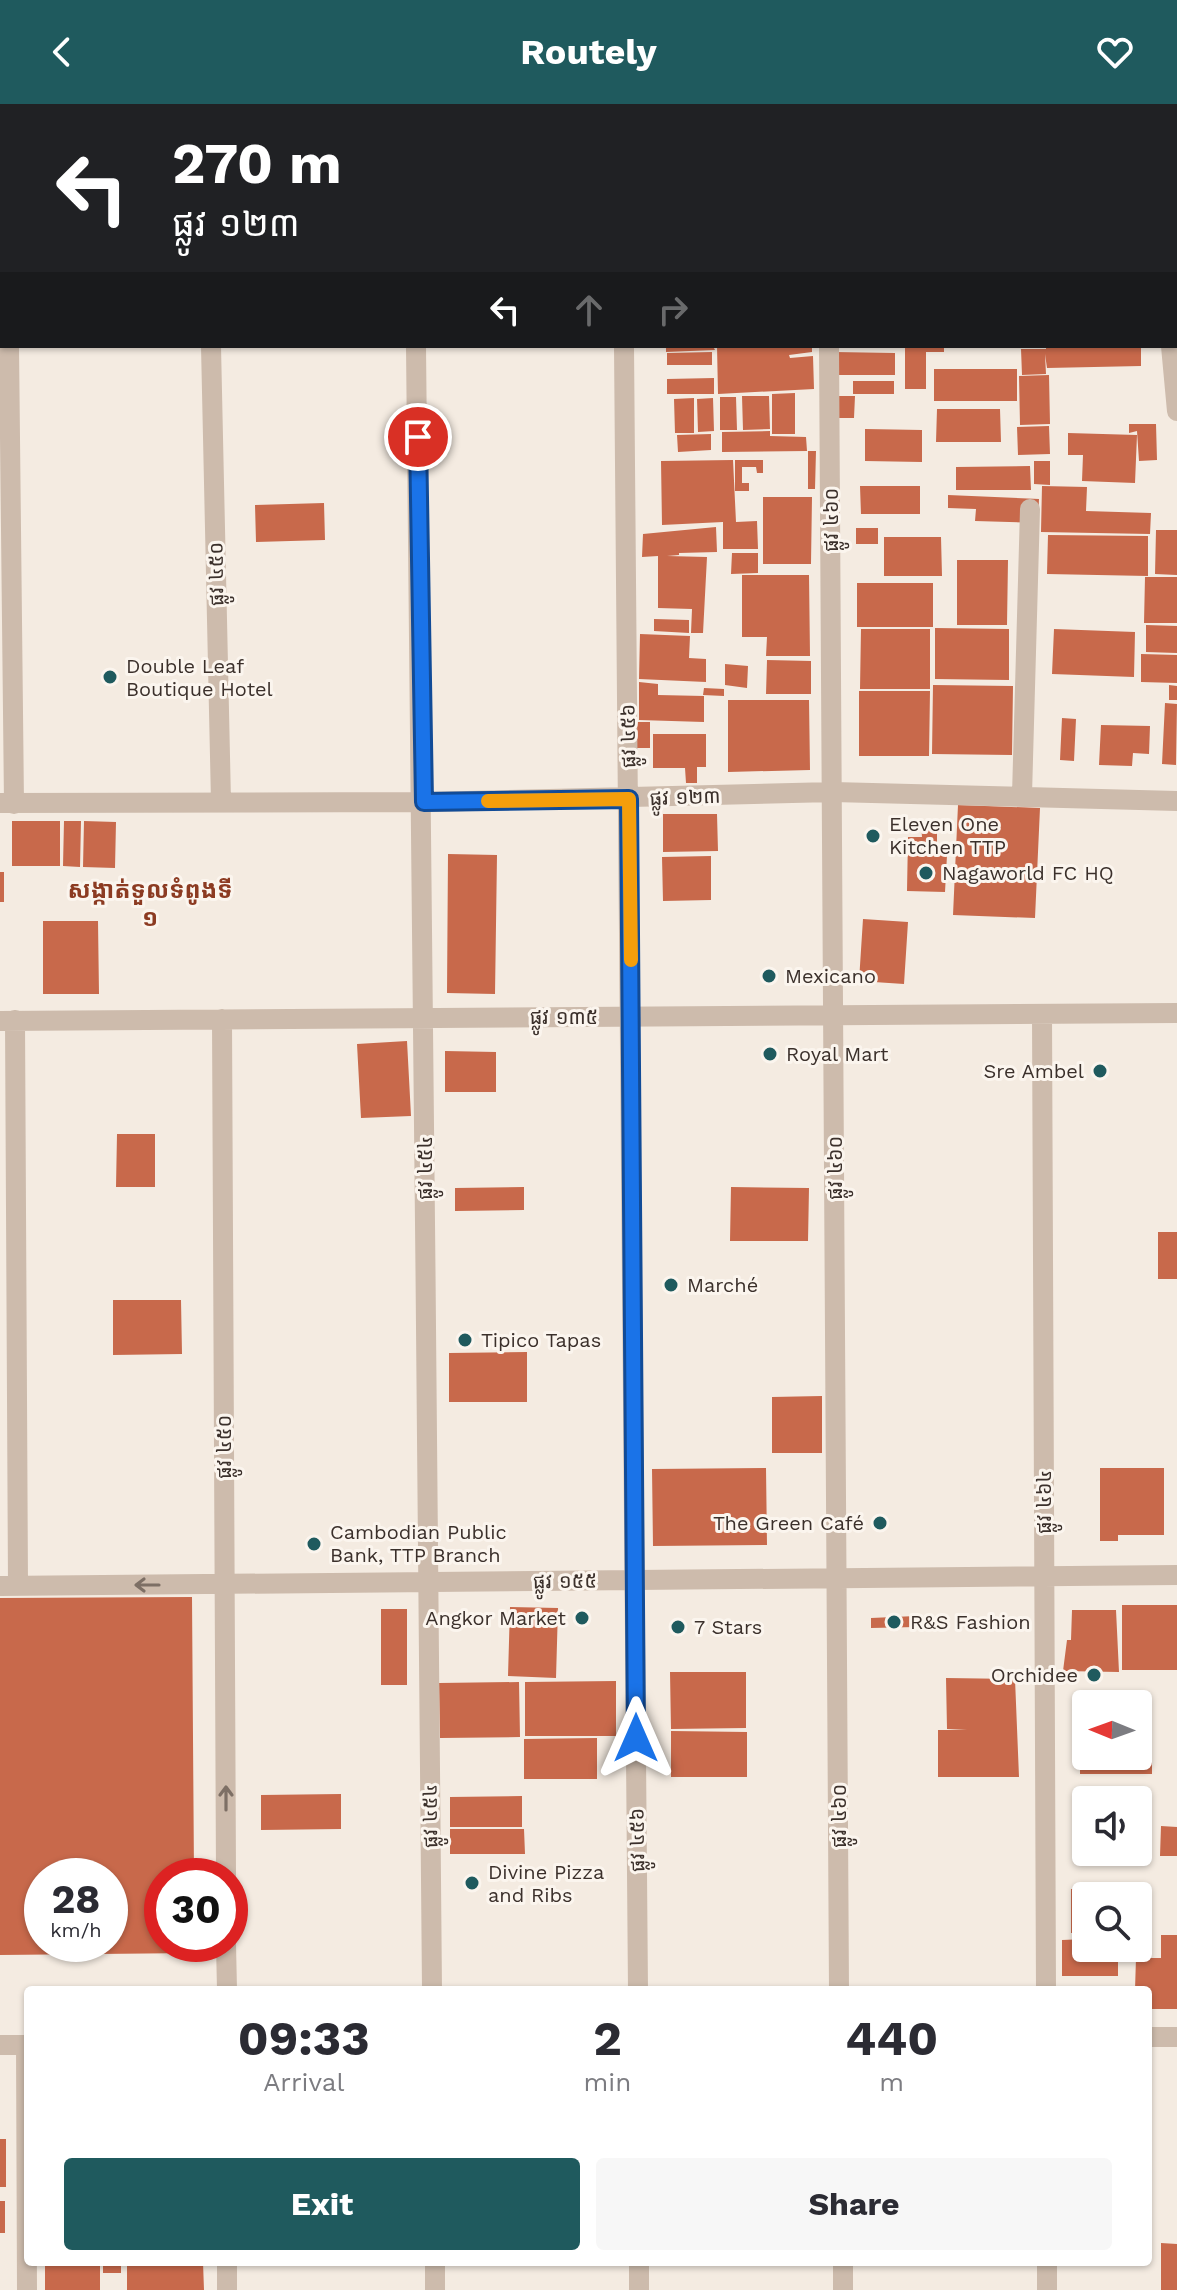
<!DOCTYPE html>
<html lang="en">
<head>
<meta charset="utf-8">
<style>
	:root { --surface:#fff; --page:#f7f7f7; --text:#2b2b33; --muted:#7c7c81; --accent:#1f5a5e }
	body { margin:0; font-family:"Work Sans","Noto Sans Khmer",sans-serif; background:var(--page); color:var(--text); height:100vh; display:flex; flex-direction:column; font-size:30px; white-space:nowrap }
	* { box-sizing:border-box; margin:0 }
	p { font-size:26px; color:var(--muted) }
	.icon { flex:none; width:44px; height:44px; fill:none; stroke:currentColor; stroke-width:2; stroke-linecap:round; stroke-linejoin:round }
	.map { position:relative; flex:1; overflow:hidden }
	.drawer { position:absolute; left:24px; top:1882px; width:1128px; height:280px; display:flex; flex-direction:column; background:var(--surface); border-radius:8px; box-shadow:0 2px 6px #0004 }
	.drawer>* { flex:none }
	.hud { position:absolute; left:0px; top:0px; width:1178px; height:244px; box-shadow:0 2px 6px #0004; background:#202124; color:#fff; overflow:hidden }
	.needle { width:52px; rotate:271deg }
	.fabs { position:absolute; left:1072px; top:1586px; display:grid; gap:16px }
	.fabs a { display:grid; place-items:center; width:80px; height:80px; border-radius:8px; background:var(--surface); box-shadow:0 2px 6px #0004; font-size:40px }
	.speed { position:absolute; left:24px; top:1754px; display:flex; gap:16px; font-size:40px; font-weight:700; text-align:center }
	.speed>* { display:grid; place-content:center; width:104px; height:104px; border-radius:50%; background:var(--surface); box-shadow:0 2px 6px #0004; line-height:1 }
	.speed small { font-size:20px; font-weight:400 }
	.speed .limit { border:12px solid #d22; background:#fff; color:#111 }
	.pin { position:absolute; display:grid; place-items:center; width:68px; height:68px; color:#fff; margin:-34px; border:4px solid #fff; border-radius:50%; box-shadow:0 2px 8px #0007 }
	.me { position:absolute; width:88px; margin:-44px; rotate:0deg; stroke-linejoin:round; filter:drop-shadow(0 0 6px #0008) }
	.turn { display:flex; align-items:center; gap:28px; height:168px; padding:0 40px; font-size:36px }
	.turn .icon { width:104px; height:104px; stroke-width:2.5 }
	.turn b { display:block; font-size:56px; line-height:68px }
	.lanes { display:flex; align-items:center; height:76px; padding:0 40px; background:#0003; justify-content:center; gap:40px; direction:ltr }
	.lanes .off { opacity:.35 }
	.eta { display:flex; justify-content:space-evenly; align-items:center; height:136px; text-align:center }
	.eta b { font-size:48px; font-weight:700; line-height:56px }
	.primary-button { display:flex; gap:16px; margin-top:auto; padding:16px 40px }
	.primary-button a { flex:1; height:92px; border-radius:8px; background:var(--accent); color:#fff; font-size:32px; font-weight:700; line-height:92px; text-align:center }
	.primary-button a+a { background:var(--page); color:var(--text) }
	header { display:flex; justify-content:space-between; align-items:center; height:104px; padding:0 40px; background:var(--accent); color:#fff; font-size:36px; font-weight:700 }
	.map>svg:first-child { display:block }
	.building { fill:#c8694b; fill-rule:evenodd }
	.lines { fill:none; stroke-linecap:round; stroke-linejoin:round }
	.minor { stroke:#cdbbac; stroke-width:20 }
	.oneway { stroke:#7d6f65 }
	.route-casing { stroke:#114b97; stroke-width:20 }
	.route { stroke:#1a73e8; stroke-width:14 }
	.slow { stroke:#f59e0b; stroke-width:14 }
	.poi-dot { fill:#1f5a5e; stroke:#fbf5ee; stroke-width:3 }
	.labels { text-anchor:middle; stroke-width:6; stroke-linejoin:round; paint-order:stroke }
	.street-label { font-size:20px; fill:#3b302b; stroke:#fbf5ee }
	.poi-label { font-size:20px; fill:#3b302b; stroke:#fbf5ee; text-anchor:start }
	.quarter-label { font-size:24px; font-weight:bold; fill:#8c3b22; stroke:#fbf5ee }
</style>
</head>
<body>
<header><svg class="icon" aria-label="back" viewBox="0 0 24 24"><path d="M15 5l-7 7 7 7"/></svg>Routely<svg class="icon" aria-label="heart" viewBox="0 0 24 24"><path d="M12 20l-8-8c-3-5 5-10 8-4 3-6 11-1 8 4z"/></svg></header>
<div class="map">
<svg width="1177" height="2186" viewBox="0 0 1177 2186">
	<rect width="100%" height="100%" fill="#f4ebe1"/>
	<path class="building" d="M666 242H713L715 246 666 248Z
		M717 242H812V248L789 251 790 254 813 252 814 285 718 290Z
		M905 242H944V248H926V285H905Z
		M1046 242H1141V262L1047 264 1045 250 1046 270 1022 271 1021 245H1046Z
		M712 248V261H667V249Z
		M834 248 895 249V271H834Z
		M934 265H1017V297H934Z
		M1049 271 1050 320 1020 321 1019 272Z
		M714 274V290H667V275Z
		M853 277H894V290H853Z
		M795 289V330H772V290Z
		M742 292H769L770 325 743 326Z
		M834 292H855L854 314H834Z
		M720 293H736L737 326H720Z
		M694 294V329H675L674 295Z
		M713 294 714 327 698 328 697 295Z
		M937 305H1000L1001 338H936Z
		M1129 320H1156L1157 356 1139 357 1137 327 1129 329Z
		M1049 322 1050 350 1018 351 1017 323Z
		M865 325 922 326V358L865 357Z
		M770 327V332L806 333 807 347 722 348V328Z
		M1068 329 1137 331 1135 379 1082 377 1083 351H1068Z
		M711 330V346L678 348 677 331Z
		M808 347H816L815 385H808Z
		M733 356 736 418 757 417 758 445H723V418L662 421 661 357Z
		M735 356H763V369H757L756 363H742V379H749V387H735Z
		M1034 357H1050V381L1034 380Z
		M1030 362 1031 386H956V363Z
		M860 382H920V410H861Z
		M1042 382 1087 383 1086 407 1151 409 1150 430 1041 428Z
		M948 391 1039 395 1038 419 975 417 976 405 948 404Z
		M763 393H812L811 460H763Z
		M324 399 325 436 256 438 255 401Z
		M716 423 717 448 679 449V451L667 452 707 453 703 529H691L692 505 658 504V452L642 453 643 430Z
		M856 424H878V440H856Z
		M1156 426H1177V471L1155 470Z
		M1048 431 1148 432V472L1047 470Z
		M884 433H941L942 472H884Z
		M732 449H758V469L731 470Z
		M957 456H1008L1007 521H957Z
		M742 471H809L810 552H766L767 533H742Z
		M1145 473H1177V519H1144Z
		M857 479H933V523H857Z
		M654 515 689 516V529L654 527Z
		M1146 521 1177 522V549L1146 548Z
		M935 524 1009 525V576L935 575Z
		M861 525H930V585H860Z
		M1054 525 1135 528 1134 573 1052 570Z
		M640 530 690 532 689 554 706 555V578L639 575Z
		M1141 550 1177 551V579L1141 578Z
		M767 556 811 557V590H766Z
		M725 560 748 562 747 584 725 581Z
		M639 578 658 580V591L704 592V618L639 616Z
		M933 581 1013 582 1012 651 932 650Z
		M1169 581 1177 582V596H1169Z
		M704 584 724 585V592L703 591Z
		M859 587H930L929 652H859Z
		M728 596H809L810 666 728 668Z
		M1165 599 1177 600 1176 661 1162 660Z
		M1062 614 1076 615 1074 657 1060 656Z
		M637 618H650V644H637Z
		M1101 621 1150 622 1149 650 1133 649 1132 662 1099 661Z
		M653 630H706V663H697V679H686L685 664H653Z
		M958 701 1040 704 1035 814 953 811Z
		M663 710H717L718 747 663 748Z
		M12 717H60V762H12Z
		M64 717H81L80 763 63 762Z
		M84 717 116 718 115 764 83 763Z
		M921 720H937V750L947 751 945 788 907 787 908 733H922Z
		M448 750 497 751 495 890 447 889Z
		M711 752V796L663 797 662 753Z
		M0 768H4V798H0Z
		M863 815 908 818 904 880 859 877Z
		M43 817H98L99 890H43Z
		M407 937 411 1012 361 1014 357 940Z
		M445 947 496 948V988H445Z
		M117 1030H155V1083H116Z
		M524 1083V1106L455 1107V1084Z
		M731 1083 809 1084 808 1137H730Z
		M1158 1128H1177V1175H1158Z
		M113 1196H181L182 1250 113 1251Z
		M527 1248V1298H449V1249Z
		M822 1292V1349H772V1293Z
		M766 1364 767 1441 653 1442 652 1365Z
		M1100 1364H1164V1431H1118V1437H1100Z
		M192 1493 194 1772H162V1840H195V1849L0 1851V1494ZM42 1772H110V1840H42Z
		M1122 1501H1177V1566H1122Z
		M510 1503 558 1504 556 1574 508 1572Z
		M381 1505H407V1581H381Z
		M1072 1506H1116L1119 1568 1063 1567 1067 1536H1071Z
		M916 1512V1523L871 1524V1514Z
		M670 1568H746V1624L671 1625Z
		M946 1574 1015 1575 1019 1673H938V1626H967L947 1625Z
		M616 1577V1632H525V1578Z
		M519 1578 520 1633 440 1634 439 1579Z
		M671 1627 747 1628V1673H671Z
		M597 1634V1675H524V1635Z
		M1080 1641H1086V1652H1138V1641H1152V1670H1080Z
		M341 1690V1725L261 1726V1691Z
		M522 1692V1723H450V1693Z
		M1161 1722 1177 1723V1752H1160Z
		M450 1725H524L525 1750H450Z
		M1071 1785H1142V1829H1138V1792H1086V1829H1071Z
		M1161 1831H1177V1905H1148V1886H1135L1136 1854H1161Z
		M1086 1835V1844H1118V1872H1062V1836Z
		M0 2035H6V2083H0Z
		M0 2097H5V2129H0Z
		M1161 2139 1177 2140V2186H1161Z
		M45 2158H100V2186H45Z
		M103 2158H121V2169H103Z
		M127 2158H203L204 2186H127Z"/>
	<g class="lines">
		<path class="minor" d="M6 0V2
			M206 0V2
			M412 0 413 2
			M621 0V2
			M828 0V2
			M1144 0 1145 2
			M9 242 14 700
			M211 242 221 698
			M416 242C425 790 425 1338 432 1886
			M624 242 638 1886
			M829 242 839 1886
			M1171 242 1177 307
			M1022 691 1030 405
			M0 699 424 698 833 688 1177 697
			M1042 910 1046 1886
			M222 915 226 1772
			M15 916 18 1482
			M0 917 1177 909
			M0 1482 1177 1471
			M226 1840 227 1886
			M1148 1933H1177
			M0 1941H28
			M26 1941 27 2186
			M227 2158V2186
			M435 2158V2186
			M843 2158V2186
			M1047 2158V2186
			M639 2186V2158"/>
	</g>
	<defs><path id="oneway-shaft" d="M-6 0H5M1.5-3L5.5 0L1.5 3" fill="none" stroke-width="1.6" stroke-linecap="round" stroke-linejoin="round" transform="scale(2)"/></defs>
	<g class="oneway">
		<use href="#oneway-shaft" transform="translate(147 1481) rotate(180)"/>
		<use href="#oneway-shaft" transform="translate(226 1694) rotate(-90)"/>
	</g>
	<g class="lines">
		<defs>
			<path id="route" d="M418 333 424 698 629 695 636 1634"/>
		</defs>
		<use href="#route" class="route-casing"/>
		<use href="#route" class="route"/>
		<path class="slow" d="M488 697 629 695 631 856"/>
	</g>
	<g class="poi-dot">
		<circle cx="110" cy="573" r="8"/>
		<circle cx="873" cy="732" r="8"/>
		<circle cx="926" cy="769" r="8"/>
		<circle cx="769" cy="872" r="8"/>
		<circle cx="770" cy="950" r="8"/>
		<circle cx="1100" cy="967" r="8"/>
		<circle cx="671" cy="1181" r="8"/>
		<circle cx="465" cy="1236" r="8"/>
		<circle cx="880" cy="1419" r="8"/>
		<circle cx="314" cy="1440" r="8"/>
		<circle cx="582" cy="1514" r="8"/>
		<circle cx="894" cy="1518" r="8"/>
		<circle cx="678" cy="1523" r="8"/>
		<circle cx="1094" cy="1571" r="8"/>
		<circle cx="472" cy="1779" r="8"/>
	</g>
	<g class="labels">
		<g class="street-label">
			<text transform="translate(831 416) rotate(-90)" y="7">ផ្លូវ ៤៦០</text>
			<text transform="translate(216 470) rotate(-91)" y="7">ផ្លូវ ៤៥០</text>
			<text transform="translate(628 632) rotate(-91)" y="7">ផ្លូវ ៤៥៦</text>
			<text transform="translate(685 693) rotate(-2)" y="7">ផ្លូវ ១២៣</text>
			<text x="564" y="920">ផ្លូវ ១៣៥</text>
			<text transform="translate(425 1064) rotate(-90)" y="7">ផ្លូវ ៤៥៤</text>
			<text transform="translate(835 1064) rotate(-90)" y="7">ផ្លូវ ៤៦០</text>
			<text transform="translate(224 1343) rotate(-90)" y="7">ផ្លូវ ៤៥០</text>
			<text transform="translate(1044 1398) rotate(-90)" y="7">ផ្លូវ ៤៦៤</text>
			<text transform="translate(565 1477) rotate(-1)" y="7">ផ្លូវ ១៥៥</text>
			<text transform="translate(430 1712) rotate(-91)" y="7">ផ្លូវ ៤៥៤</text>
			<text transform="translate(839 1712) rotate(-90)" y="7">ផ្លូវ ៤៦០</text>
			<text transform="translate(637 1736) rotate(-91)" y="7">ផ្លូវ ៤៥៦</text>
		</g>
		<g class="poi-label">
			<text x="126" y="569">Double Leaf<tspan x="126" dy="23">Boutique Hotel</tspan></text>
			<text x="889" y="727">Eleven One<tspan x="889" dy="23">Kitchen TTP</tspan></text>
			<text x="942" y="776">Nagaworld FC HQ</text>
			<text x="785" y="879">Mexicano</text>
			<text x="786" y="957">Royal Mart</text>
			<text x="1084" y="974" text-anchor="end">Sre Ambel</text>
			<text x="687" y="1188">Marché</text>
			<text x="481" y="1243">Tipico Tapas</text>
			<text x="864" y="1426" text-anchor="end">The Green Café</text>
			<text x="330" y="1435">Cambodian Public<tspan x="330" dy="23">Bank, TTP Branch</tspan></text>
			<text x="566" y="1521" text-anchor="end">Angkor Market</text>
			<text x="910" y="1525">R&amp;S Fashion</text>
			<text x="694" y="1530">7 Stars</text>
			<text x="1078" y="1578" text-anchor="end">Orchidee</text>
			<text x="488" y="1775">Divine Pizza<tspan x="488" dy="23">and Ribs</tspan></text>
		</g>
		<g class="quarter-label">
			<text x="150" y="794">សង្កាត់ទួលទំពូងទី<tspan x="150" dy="28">១</tspan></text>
		</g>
	</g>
</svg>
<div class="fabs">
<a><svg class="needle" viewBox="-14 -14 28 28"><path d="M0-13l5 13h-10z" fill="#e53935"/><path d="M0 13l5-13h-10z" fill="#7c7c81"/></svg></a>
<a><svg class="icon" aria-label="sound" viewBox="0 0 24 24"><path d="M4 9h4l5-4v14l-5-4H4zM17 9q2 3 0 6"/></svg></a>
<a><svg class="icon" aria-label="search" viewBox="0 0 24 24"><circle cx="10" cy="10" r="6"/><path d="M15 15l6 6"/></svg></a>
</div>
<div class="speed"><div>28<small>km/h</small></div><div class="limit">30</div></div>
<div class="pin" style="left:418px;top:333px;background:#d93025"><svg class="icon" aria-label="arrive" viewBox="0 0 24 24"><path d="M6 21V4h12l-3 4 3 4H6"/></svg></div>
<svg class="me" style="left:636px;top:1634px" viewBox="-20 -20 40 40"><path d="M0-17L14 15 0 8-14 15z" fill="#1a73e8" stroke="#fff" stroke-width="4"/></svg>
<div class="hud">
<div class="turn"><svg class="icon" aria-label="left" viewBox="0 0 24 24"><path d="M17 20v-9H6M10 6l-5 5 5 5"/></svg><div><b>270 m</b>ផ្លូវ ១២៣</div></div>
<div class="lanes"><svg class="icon" aria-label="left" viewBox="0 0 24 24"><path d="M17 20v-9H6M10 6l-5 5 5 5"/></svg><svg class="icon off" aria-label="ahead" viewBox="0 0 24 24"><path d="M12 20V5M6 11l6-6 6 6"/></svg><svg class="icon off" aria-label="right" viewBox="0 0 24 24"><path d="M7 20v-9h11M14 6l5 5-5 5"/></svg></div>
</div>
<section class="drawer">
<div class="eta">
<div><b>09:33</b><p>Arrival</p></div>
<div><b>2</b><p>min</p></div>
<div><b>440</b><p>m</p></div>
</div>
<div class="primary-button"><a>Exit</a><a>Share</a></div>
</section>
</div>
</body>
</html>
